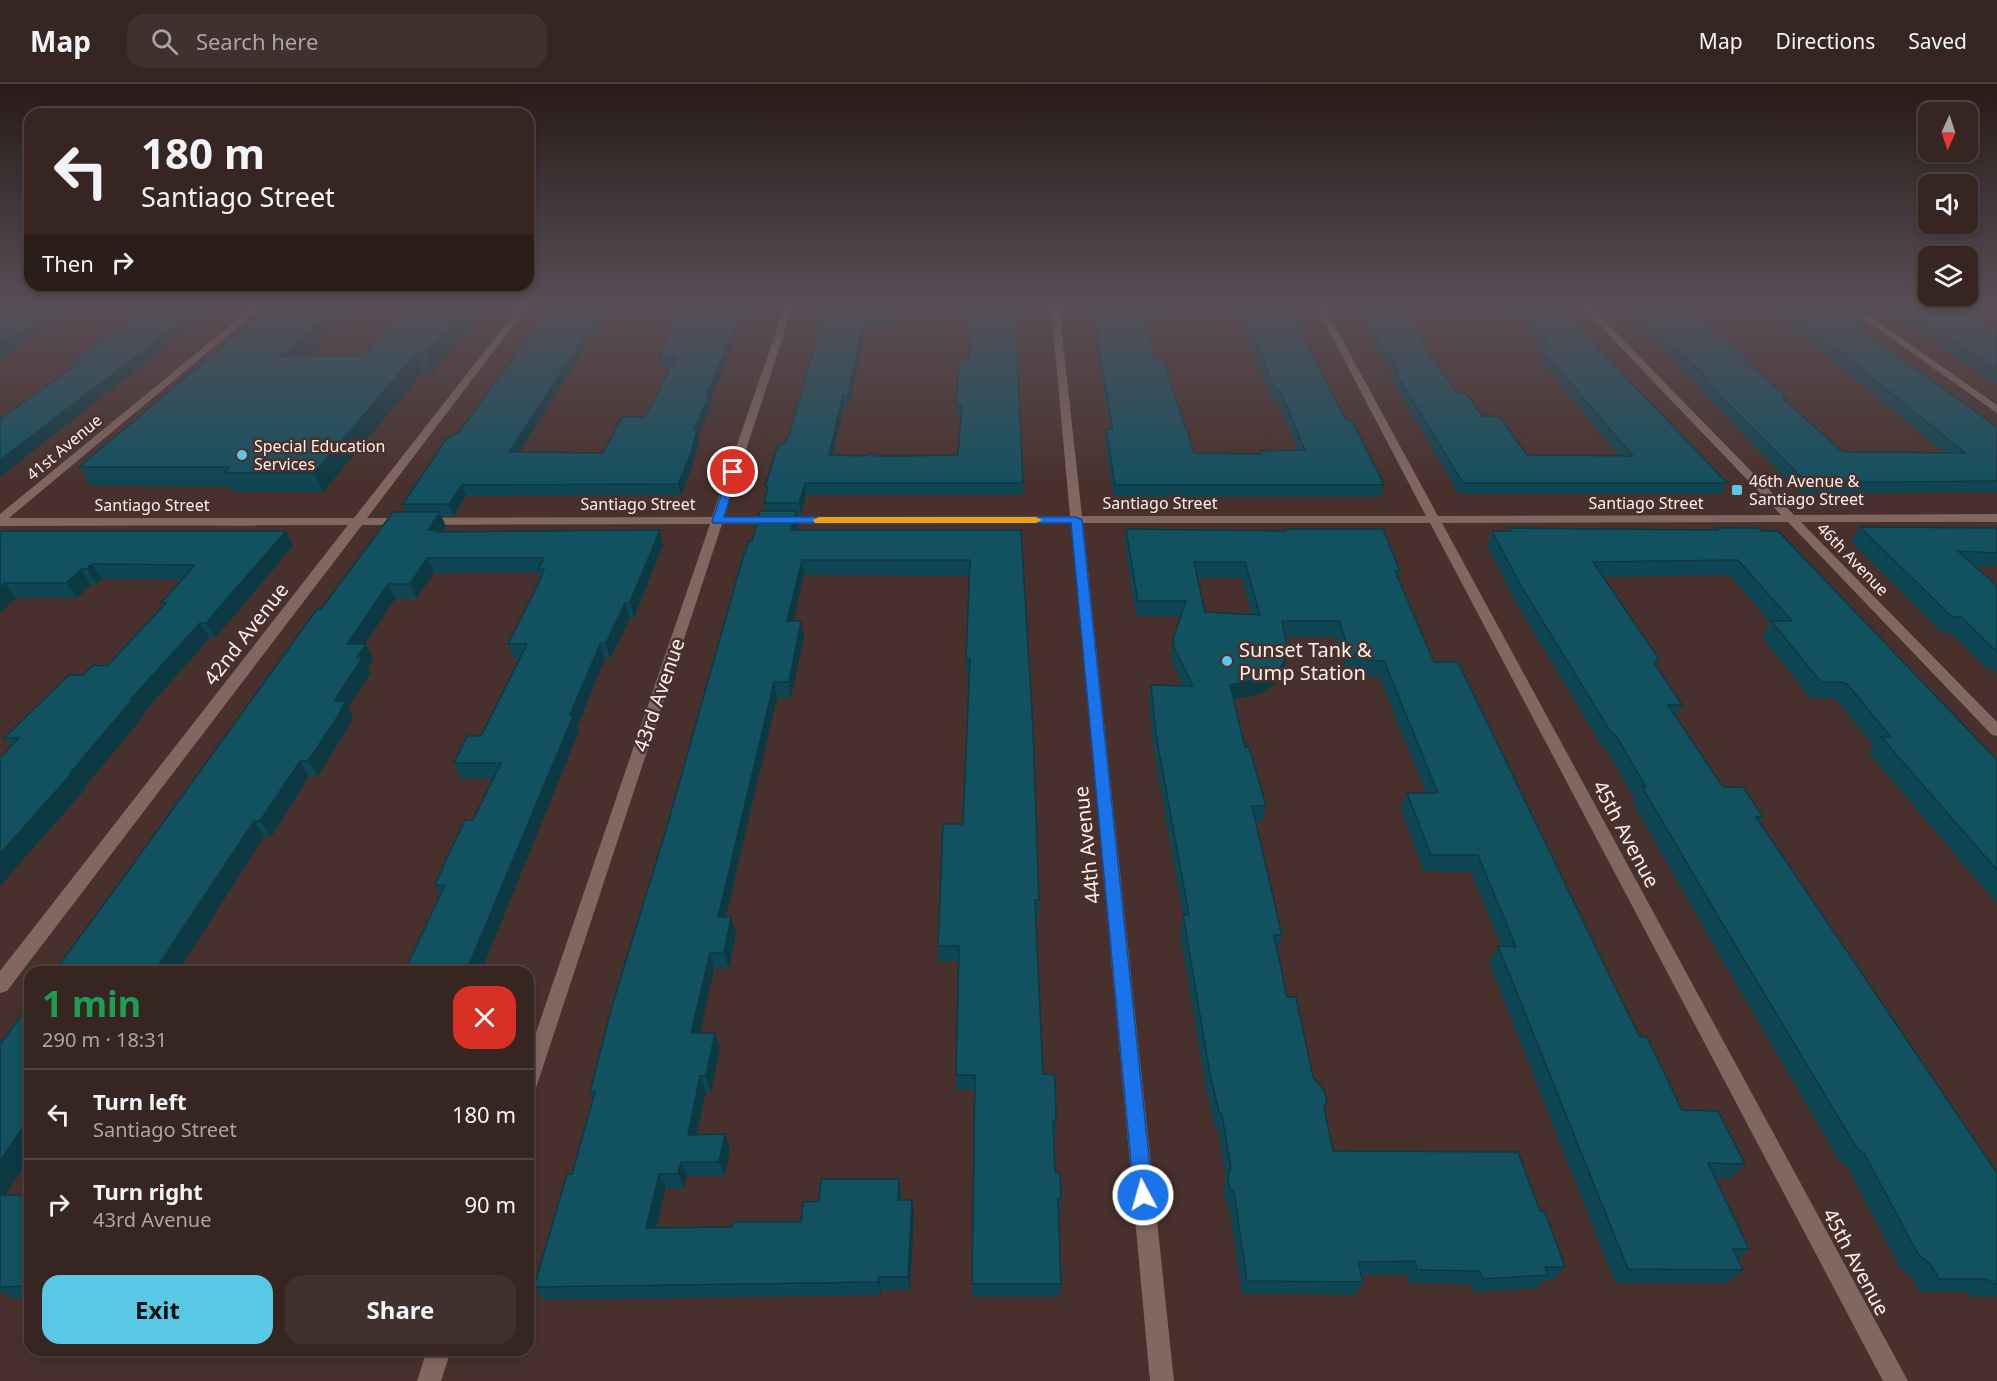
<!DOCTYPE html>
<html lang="en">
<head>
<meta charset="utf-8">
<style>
	:root { --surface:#362521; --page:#41312e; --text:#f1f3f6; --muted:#aaa5a5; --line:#50423f; --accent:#59c8e5 }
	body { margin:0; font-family:"Noto Sans",sans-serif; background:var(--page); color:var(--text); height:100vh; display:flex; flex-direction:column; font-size:22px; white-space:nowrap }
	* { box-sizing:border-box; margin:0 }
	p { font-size:20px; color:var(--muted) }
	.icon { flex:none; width:33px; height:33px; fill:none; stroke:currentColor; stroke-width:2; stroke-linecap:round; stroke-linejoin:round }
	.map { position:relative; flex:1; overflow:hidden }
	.sheet { position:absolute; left:24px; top:882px; width:510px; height:390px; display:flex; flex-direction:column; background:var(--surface); border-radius:18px; box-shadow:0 3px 9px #0003,0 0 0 2px var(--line) }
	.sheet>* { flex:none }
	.guide { position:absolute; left:24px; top:24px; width:510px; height:183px; border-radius:18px; box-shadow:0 3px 9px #0003,0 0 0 2px var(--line); background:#362521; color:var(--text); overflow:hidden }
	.needle { width:39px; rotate:183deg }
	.tools { position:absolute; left:1918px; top:18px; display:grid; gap:12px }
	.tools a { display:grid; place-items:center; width:60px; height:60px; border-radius:12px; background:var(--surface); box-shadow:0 3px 9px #0003,0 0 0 2px var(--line); font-size:30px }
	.pin { position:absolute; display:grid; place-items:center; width:51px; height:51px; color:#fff; margin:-26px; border:3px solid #fff; border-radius:50%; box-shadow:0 2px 6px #0007 }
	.me { position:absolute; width:66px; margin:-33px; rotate:354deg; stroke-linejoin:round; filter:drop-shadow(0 0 4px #0008) }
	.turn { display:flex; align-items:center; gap:21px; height:126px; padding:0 18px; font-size:27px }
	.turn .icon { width:78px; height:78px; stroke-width:2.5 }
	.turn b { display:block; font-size:42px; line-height:51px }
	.then { display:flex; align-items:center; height:57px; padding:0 18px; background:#0003; gap:12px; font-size:22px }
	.round { display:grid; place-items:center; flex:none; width:63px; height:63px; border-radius:18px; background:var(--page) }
	.overview { display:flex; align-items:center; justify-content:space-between; height:102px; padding:0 18px }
	h1 { font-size:36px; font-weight:700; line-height:45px; color:#1e9e55 }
	.cta { display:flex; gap:12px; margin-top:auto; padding:12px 18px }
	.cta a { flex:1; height:69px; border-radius:18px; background:var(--accent); color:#111; font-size:24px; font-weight:700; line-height:69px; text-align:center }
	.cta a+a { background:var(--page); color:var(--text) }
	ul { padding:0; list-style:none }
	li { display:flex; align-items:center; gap:18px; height:90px; padding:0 18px; border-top:2px solid var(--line) }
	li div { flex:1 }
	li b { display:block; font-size:22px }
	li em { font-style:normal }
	header { display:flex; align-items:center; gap:36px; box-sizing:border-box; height:84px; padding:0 30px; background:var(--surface); border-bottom:2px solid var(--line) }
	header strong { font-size:28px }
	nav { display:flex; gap:33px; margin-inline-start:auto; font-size:21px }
	.search { width:420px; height:54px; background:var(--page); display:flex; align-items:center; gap:15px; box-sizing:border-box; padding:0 21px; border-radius:18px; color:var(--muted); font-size:22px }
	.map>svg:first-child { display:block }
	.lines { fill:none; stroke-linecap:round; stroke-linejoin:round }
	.minor { fill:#826760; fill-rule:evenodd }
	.wall { fill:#0f4653; fill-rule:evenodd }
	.shaded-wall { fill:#0d3943 }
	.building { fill:#125160; stroke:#0d3943; stroke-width:1.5; fill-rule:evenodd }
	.route { fill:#1a73e8; stroke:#114b97; stroke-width:1.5 }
	.slow { fill:#f59e0b }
	.poi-dot { fill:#59c8e5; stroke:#48312c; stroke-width:2 }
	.labels { text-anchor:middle; stroke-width:5; stroke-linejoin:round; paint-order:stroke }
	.far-poi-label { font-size:16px; fill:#fdeeea; stroke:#48312c; text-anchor:start }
	.far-street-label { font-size:16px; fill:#fdeeea; stroke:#48312c }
	.street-label { font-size:20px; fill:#fdeeea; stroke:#48312c }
	.poi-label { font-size:20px; fill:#fdeeea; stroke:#48312c; text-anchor:start }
</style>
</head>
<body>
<header>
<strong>Map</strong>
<div class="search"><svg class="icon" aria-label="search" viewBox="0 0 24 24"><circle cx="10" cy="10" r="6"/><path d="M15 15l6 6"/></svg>Search here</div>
<nav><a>Map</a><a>Directions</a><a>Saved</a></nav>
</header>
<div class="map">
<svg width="1997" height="1297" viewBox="0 0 1997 1297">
	<rect width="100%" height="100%" fill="#48312c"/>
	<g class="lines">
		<path class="minor" d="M254 222H263L9 434H354L520 222H528L367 434 712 433 785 222H793L724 433 1070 432 1051 222H1059L1082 432H1426L1316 222H1324L1438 432 1781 431 1581 222H1590L1794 431 1997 430V438H1801L1997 638V652L1992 651 1788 438 1442 439 1908 1297H1883L1430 439H1083L1174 1297H1150L1071 439 722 440 535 1007 528 1010V972L710 440 362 441 7 907 0 909V887L348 441 0 442V430Z
			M1846 222H1855L1997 321V329Z
			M427 1266H451L441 1297H417Z"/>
	</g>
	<path class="wall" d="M0 222H217L166 261V263L76 281 73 277 138 230H69L0 276Z
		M270 222H362L308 272H361L410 222H490L433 289H422L323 408H234L231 403 91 402 79 383Z
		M551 222H612L519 368 603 369 645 333 671 283H661L659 273 684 222 712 320 698 353 699 356 692 383 681 411 466 412 453 432H441L446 443 443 448 663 461 634 534H630L610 575H605L577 643 579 647 440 811 435 801 473 736 493 695H461L454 679 481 652 519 575H514L508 560 541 494 539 489H434L416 515H395L365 560 373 575 368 583 371 589 348 624 353 633 346 647 318 692H309L271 753H264L118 801 321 525 406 428 403 420 459 348Z
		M824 222H898L894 247H865L849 322H844L833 371H958L961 331H956V320L959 276 1023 399V411H806L801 431H796L798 442 797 446H1021L1039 816V832H1036L1043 990 1056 1037 1055 1052H1053L1055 1088 1061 1115 1060 1129H1058L1061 1200 1059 1213H972L975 1006H956V991L959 877 939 878 938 862 963 740 969 591H966V575L969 492 804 491 793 537 804 553 791 614H777L726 833 736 849 729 884 714 885 700 949 720 964 711 1008H706L697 1050H725L730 1065 725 1092H687L684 1105 666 1104 657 1144 732 1143 801 1138 819 1117 899 1095 901 1109V1116L914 1130 910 1206H881V1211L544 1216 534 1203 572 1090 593 1016 590 1008 752 457 765 427 764 419 766 410 765 403 790 348 816 257Z
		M1090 222H1160L1161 226 1160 237H1146L1154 274 1194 369 1260 370V367L1298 366 1278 318H1274L1252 266 1236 222H1289L1330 306 1384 401 1381 413H1114L1105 357 1106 345H1111L1100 288 1096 239H1093Z
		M1350 222H1403L1425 256 1424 260 1456 309 1527 371 1619 372 1539 275 1542 266 1505 222H1558L1727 399 1721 410H1459L1397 305 1393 292Z
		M1616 222H1680L1746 273 1745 275 1787 314 1786 317 1843 368 1944 369 1843 285 1762 222H1873L1868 229 1867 228 1858 244 1997 343V408L1801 410 1699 305 1700 302Z
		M1879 222H1981L1988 244 1997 246V301Z
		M1860 443 1997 444V483H1975L1997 502V590L1993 586H1988L1950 548H1941L1851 458Z
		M1509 444 1715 446 1716 444 1997 676V820L1869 669 1874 662 1836 616 1831 614H1810L1762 553 1770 539 1730 491 1603 493 1655 581 1682 621 1676 632 1723 703 1763 733 1760 738 1997 1089V1212L1995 1213H1974L1966 1208H1920L1912 1194 1900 1184 1848 1084 1840 1078 1713 860 1633 719 1635 716 1607 666H1604L1515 517 1487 462 1492 447H1508Z
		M1126 445 1284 447 1285 445 1400 487 1398 494 1434 578 1619 911 1640 953 1682 1026 1745 1080 1730 1094H1715L1749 1165 1738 1175 1743 1186 1728 1199H1615L1489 878 1498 862H1501L1471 788 1424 787 1401 725 1407 709H1426L1379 593H1363L1361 586 1347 587 1335 553H1285L1284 584 1277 599 1259 610 1233 615 1245 663 1266 722 1262 738H1256L1282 851 1277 867 1287 913 1324 1025 1333 1067 1540 1127 1565 1183 1553 1196H1544L1537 1204 1473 1208 1470 1200 1409 1199 1406 1190 1361 1191 1363 1198 1355 1211 1242 1210 1229 1122 1225 1117 1223 1107 1226 1097 1218 1046 1215 1043 1206 1005 1180 848 1183 832 1154 667 1149 618 1151 601 1183 602 1172 579 1171 570 1173 555 1181 533 1136 532 1125 460ZM1197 494H1242L1252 531 1205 528Z
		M0 448 293 462 215 554H210L144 628 145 630 84 704 85 705 0 802V674L11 662 4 654 83 591 107 582 163 523 161 519 182 496 102 495 97 500 91 501 77 514H16L0 529Z
		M0 960 30 1074 5 1111H30V1215H15L4 1209H0Z"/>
	<path class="shaded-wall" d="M61 222H64L69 230 0 276V261Z
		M200 222H217L166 261V263L0 393V376L158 253Z
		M337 222H362L289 290 281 272Z
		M470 222H490L433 289 426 271Z
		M604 222H612L513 379 509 368Z
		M744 222H749L711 316 712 320 698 353 699 356 692 383 681 411 678 400 694 346 707 309Z
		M896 222H898L894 247 893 237Z
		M864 237 865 247 849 322 848 311Z
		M415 271 422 289 323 408 314 389Z
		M843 311 844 322 830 383 829 371Z
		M805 399 806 411 801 431 799 419Z
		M462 401 466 412 453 432 449 420Z
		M796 427 798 442 793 461 791 446Z
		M440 428 446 443 441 451 428 446Z
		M660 446 663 461 634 534 630 518Z
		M286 447 293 462 215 554 206 539Z
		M427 474 434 489 416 515 410 500Z
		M802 476 804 491 790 553 787 537Z
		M92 480 102 495 97 500 86 485Z
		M81 485 91 501 77 514 66 499Z
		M5 499 16 514 0 529V503Z
		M388 500 395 515 355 575 347 560Z
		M625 519 630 534 610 575 606 559Z
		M801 537 804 553 791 614 789 598Z
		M200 539 210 554 144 628 145 630 84 704 85 705 0 802V770L70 689 131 615Z
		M366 560 373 575 368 583 371 589 348 624 353 633 346 647 318 692 308 677 334 617 357 573Z
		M600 560 605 575 577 643 579 647 481 888H466L570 631Z
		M1288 568 1284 584 1277 599 1259 610 1227 617 1230 601Z
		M774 598 777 614 722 849 718 833Z
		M300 677 309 692 271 753 260 737Z
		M254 737 264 753 178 888H154Z
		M731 833 736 849 729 884 724 869Z
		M710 869 714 885 697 964 691 949Z
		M715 949 720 964 711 1008 706 992Z
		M700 992 706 1008 693 1065 688 1051Z
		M30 1033V1074L0 1118V1077Z
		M725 1050 730 1065 725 1092 719 1078Z
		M681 1078 687 1092 684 1105 678 1090Z
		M659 1090 666 1104 653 1157 646 1144Z
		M899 1095 901 1109 900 1130 898 1116Z
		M912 1116 914 1130 910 1206 908 1193Z
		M879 1193 881 1206V1211L878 1198Z"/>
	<path class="building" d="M0 222H61L0 261Z
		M149 222H200L158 253H161L0 376V335L82 277H73Z
		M270 222H337L281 272H361L410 222H470L426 271H415L314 389H224L229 383H79Z
		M551 222H604L509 368 603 369 622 333H645L676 273H659L684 222H744L707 309H710L694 346H697L690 372 678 400 462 401 449 420H403L447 354 459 348Z
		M824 222H896L893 237H864L848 311H843L829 371 866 372 871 369 875 372H905L958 371 962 320H956L959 276H969L971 222H1015L1023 399H805L799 419H764L768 403H765L774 374 779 360H784L790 348 816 257Z
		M1093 222H1160L1161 226H1144L1154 274H1163L1194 369 1261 370 1260 367 1305 366 1280 307H1276L1254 255 1241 222H1289L1330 306 1345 334 1353 338 1384 401H1115L1106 345H1113L1101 277 1096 229 1094 228Z
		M1358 222H1403L1425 256H1421L1456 309H1466L1482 332H1499L1527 371 1633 372 1542 266H1554L1516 222H1558L1727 399H1463L1399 295 1395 282Z
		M1631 222H1680L1686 227H1693L1746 273 1744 275 1787 314H1782L1843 368 1965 369 1849 275 1779 222H1861L1868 227 1857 243 1997 343V397L1807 399 1703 294H1707Z
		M1899 222H1981L1988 244H1995L1997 246V286Z
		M760 427H796L791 446H1021L1033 644 1039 816H1035L1043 990 1055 991 1056 1037H1053L1055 1088 1060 1089 1061 1115H1058L1061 1200H972L975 991H956L959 862H938L943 740H963L970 575H966L970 476H802L787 537H801L789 598H774L718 833H731L724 869H710L691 949H715L706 992H700L688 1051 725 1050 719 1078H681L678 1090H659L646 1144 732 1143 733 1138H801L803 1118 819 1117 821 1095H899L898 1116H912L908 1193H879L878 1198 534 1203 567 1090H572L595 1008H590L612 922 666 746 743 473 749 457H752Z
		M393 428H440L428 446H439L437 448 660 446 630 518 625 519 606 559 600 560 570 631 573 632 466 888H404L445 801H435L450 767 465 736H473L501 679H454L467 652H481L527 560H508L538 500 544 485 538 486 544 474H427L410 500H388L347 560H366L357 573H363L334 617H345L338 632 308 677H300L260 737H254L154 888H54L118 801 317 525H321Z
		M1860 443 1997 444V469L1958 467 1997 502V568L1961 533H1952Z
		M1509 444 1718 446 1716 444H1758L1762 447H1778L1997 676V786L1881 653H1891L1847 600 1841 598H1821L1771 537H1792L1738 476 1593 478 1659 575 1654 579 1682 621H1668L1723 703H1743L1763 733H1756L1997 1089V1200H1995L1986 1195H1939L1931 1181 1918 1170 1864 1069 1856 1063 1725 844 1642 703H1646L1615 650H1612L1521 502 1492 447H1511Z
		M1126 445 1286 447 1285 445H1383L1400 487H1395L1434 578H1458L1619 911 1640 953H1647L1682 1026 1718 1027 1745 1080 1708 1079 1749 1165H1733L1743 1186 1628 1185 1498 862 1516 863 1478 771H1431L1407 709H1438L1384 577 1368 576 1366 570 1351 571 1339 537H1282L1288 568 1281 583 1262 594 1230 601 1245 663H1249L1266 722H1252L1282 851H1274L1287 913H1296L1313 993 1324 1006 1327 1018 1324 1023 1333 1067 1518 1068 1540 1127 1545 1128 1565 1183H1545L1548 1191 1483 1195 1480 1187 1417 1186 1415 1177 1358 1178 1363 1198 1247 1197 1234 1108 1229 1103 1228 1092 1231 1084 1222 1031 1219 1028 1210 990 1183 831H1189L1156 651 1151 601 1193 602 1174 563 1173 555 1186 517H1138ZM1194 478H1245L1260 531 1205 528Z
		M1 447H286L206 539H200L131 615 134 614 70 689H72L0 770V674L19 654H4L69 591H83L93 581 107 582 166 519H161L195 481 92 480 86 485H81L66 499H5L0 503V448Z
		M30 920V1033L0 1077V960Z
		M0 1111H30V1202L0 1203Z"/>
	<linearGradient id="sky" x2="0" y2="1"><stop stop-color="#281b18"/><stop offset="0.55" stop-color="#584e56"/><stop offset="1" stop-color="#584e56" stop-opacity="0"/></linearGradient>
	<rect width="1997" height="403" fill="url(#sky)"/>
	<path class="route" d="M730 386 738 388 724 433H1076L1082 436 1153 1111 1150 1118 1143 1120 1136 1118 1134 1111 1071 439H713L712 437Z"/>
	<path class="slow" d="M819 433H1036L1042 436 1036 439H815L813 436Z"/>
	<g class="poi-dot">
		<circle cx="242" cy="371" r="6"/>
		<rect x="1731" y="400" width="12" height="12" rx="3"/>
		<circle cx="1227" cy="577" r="6"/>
	</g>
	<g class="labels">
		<g class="far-poi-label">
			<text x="254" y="368">Special Education<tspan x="254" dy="18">Services</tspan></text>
			<text x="1749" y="403">46th Avenue &amp;<tspan x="1749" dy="18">Santiago Street</tspan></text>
		</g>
		<g class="far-street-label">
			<text transform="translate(64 363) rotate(-40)" y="6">41st Avenue</text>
			<text x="1160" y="425">Santiago Street</text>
			<text x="1646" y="425">Santiago Street</text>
			<text x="638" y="426">Santiago Street</text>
			<text x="152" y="427">Santiago Street</text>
			<text transform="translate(1853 475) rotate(46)" y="6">46th Avenue</text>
		</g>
		<g class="street-label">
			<text transform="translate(246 550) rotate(-52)" y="7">42nd Avenue</text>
			<text transform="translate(659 611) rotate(-71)" y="7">43rd Avenue</text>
			<text transform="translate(1626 750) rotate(62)" y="7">45th Avenue</text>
			<text transform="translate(1087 761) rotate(-96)" y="7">44th Avenue</text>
			<text transform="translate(1856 1178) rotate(62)" y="7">45th Avenue</text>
		</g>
		<g class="poi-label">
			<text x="1239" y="573">Sunset Tank &amp;<tspan x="1239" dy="23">Pump Station</tspan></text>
		</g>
	</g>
</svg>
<div class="tools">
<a><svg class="needle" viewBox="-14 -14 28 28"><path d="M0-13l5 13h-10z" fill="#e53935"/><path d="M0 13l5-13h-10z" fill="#aaa5a5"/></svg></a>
<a><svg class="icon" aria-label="sound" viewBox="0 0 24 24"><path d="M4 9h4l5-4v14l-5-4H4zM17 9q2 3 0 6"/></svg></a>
<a><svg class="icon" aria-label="layers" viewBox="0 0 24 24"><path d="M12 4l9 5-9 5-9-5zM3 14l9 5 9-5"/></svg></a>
</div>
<div class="pin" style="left:733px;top:388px;background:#d93025"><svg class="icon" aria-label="arrive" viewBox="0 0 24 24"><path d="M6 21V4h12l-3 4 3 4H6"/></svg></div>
<svg class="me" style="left:1143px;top:1111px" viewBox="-20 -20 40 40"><circle r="17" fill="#1a73e8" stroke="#fff" stroke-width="3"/><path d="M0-11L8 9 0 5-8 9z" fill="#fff"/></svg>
<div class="guide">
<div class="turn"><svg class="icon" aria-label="left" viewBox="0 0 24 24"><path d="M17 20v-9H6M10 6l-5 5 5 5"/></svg><div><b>180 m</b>Santiago Street</div></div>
<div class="then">Then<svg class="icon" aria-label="right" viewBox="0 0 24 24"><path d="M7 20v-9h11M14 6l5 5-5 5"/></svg></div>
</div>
<section class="sheet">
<div class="overview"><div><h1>1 min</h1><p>290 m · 18:31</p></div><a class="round" style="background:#d93025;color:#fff"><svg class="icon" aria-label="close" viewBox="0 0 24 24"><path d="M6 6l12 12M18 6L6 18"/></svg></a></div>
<ul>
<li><svg class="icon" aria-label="left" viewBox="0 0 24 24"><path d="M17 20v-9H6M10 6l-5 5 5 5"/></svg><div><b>Turn left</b><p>Santiago Street</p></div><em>180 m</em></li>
<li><svg class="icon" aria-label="right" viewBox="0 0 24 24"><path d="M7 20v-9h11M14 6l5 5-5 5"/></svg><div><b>Turn right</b><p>43rd Avenue</p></div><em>90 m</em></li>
</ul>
<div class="cta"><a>Exit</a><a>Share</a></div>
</section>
</div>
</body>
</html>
